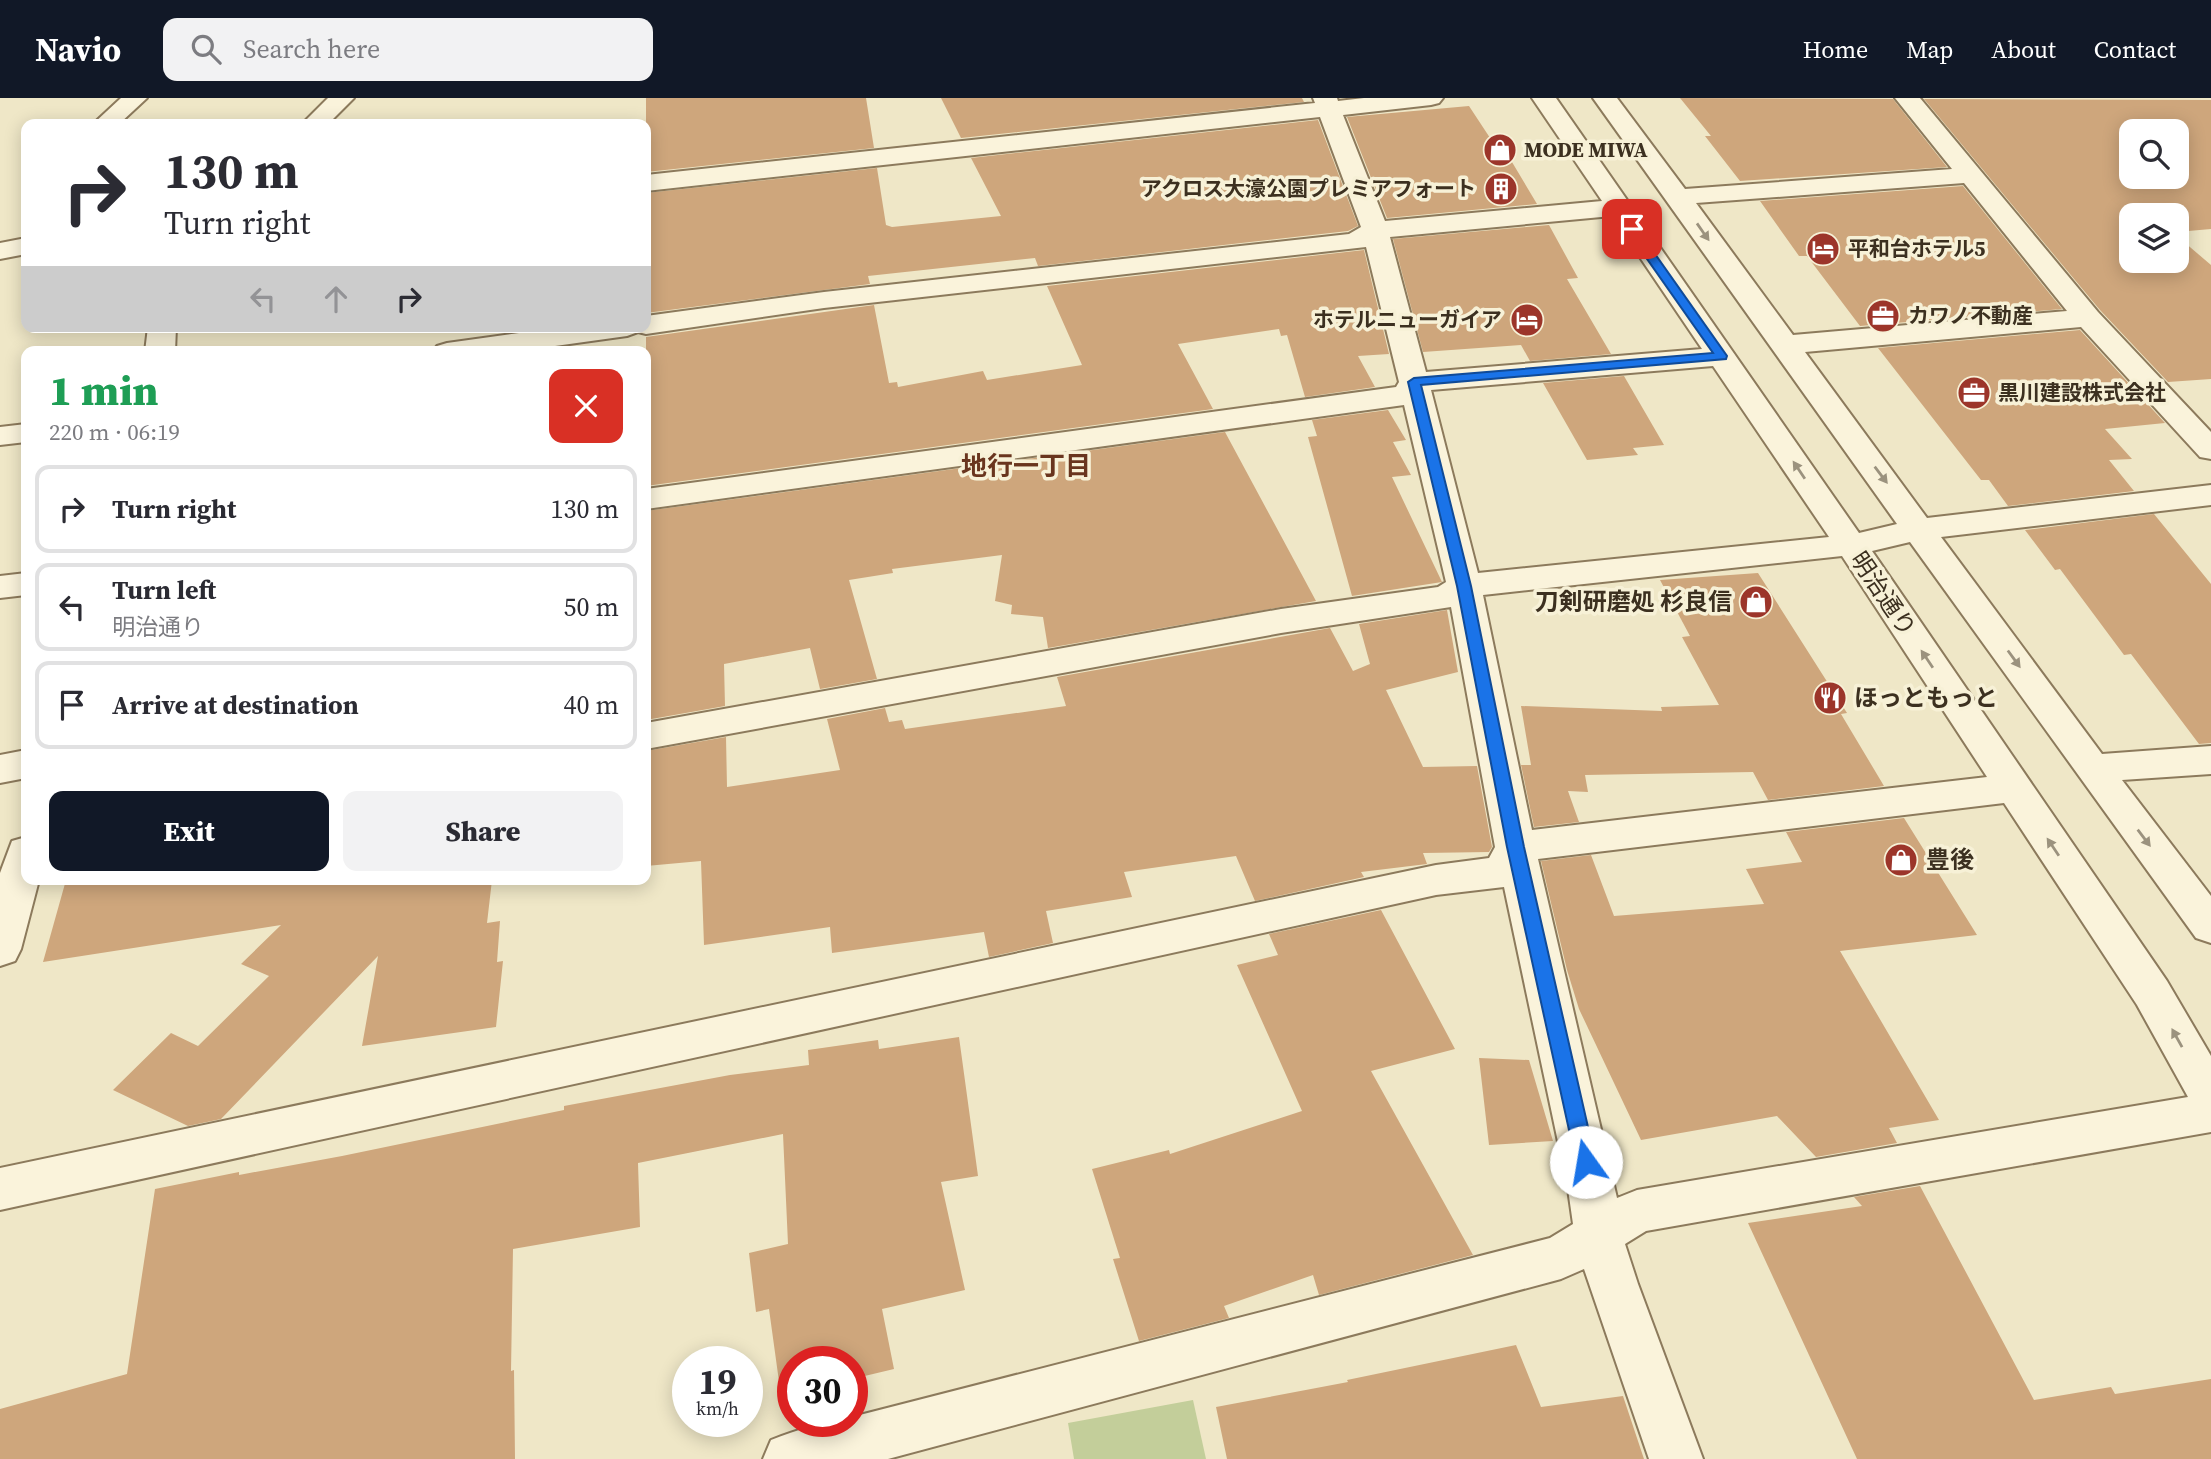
<!DOCTYPE html>
<html lang="en">
<head>
<meta charset="utf-8">
<style>
	:root { --surface:#fff; --page:#f2f2f3; --text:#2b2b33; --muted:#7c7c81; --line:#e1e1e2; --accent:#111827 }
	body { margin:0; font-family:"Source Serif 4","Noto Sans JP",serif; background:var(--page); color:var(--text); height:100vh; display:flex; flex-direction:column; font-size:26px; white-space:nowrap }
	* { box-sizing:border-box; margin:0 }
	p { font-size:23px; color:var(--muted) }
	.icon { flex:none; width:38px; height:38px; fill:none; stroke:currentColor; stroke-width:2; stroke-linecap:round; stroke-linejoin:round }
	.map { position:relative; flex:1; overflow:hidden }
	.details { position:absolute; left:21px; top:248px; width:630px; height:539px; display:flex; flex-direction:column; background:var(--surface); border-radius:14px; box-shadow:0 4px 18px #0003 }
	.details>* { flex:none }
	.hud { position:absolute; left:21px; top:21px; width:630px; height:214px; border-radius:14px; box-shadow:0 4px 18px #0003; background:#fff; color:var(--text); overflow:hidden }
	.buttons { position:absolute; left:2119px; top:21px; display:grid; gap:14px }
	.buttons a { display:grid; place-items:center; width:70px; height:70px; border-radius:14px; background:var(--surface); box-shadow:0 4px 18px #0003; font-size:35px }
	.speed { position:absolute; left:672px; top:1248px; display:flex; gap:14px; font-size:35px; font-weight:700; text-align:center }
	.speed>* { display:grid; place-content:center; width:91px; height:91px; border-radius:50%; background:var(--surface); box-shadow:0 4px 18px #0003; line-height:1 }
	.speed small { font-size:18px; font-weight:400 }
	.speed .limit { border:10px solid #d22; background:#fff; color:#111 }
	.pin { position:absolute; display:grid; place-items:center; width:60px; height:60px; color:#fff; margin:-30px; border-radius:14px; box-shadow:0 4px 10px #0006 }
	.me { position:absolute; width:77px; margin:-38px; rotate:347deg; stroke-linejoin:round; filter:drop-shadow(0 0 5px #0008) }
	.turn { display:flex; align-items:center; gap:24px; height:147px; padding:0 28px; font-size:32px }
	.turn .icon { width:91px; height:91px; stroke-width:2.5 }
	.turn b { display:block; font-size:49px; line-height:60px }
	.lanes { display:flex; align-items:center; height:66px; padding:0 28px; background:#0003; justify-content:center; gap:35px; direction:ltr }
	.lanes .off { opacity:.35 }
	.round { display:grid; place-items:center; flex:none; width:74px; height:74px; border-radius:14px; background:var(--page) }
	.headline { display:flex; align-items:center; justify-content:space-between; height:119px; padding:0 28px }
	h1 { font-size:42px; font-weight:800; line-height:52px; color:#1e9e55 }
	.cta { display:flex; gap:14px; margin-top:auto; padding:14px 28px }
	.cta a { flex:1; height:80px; border-radius:14px; background:var(--accent); color:#fff; font-size:28px; font-weight:800; line-height:80px; text-align:center }
	.cta a+a { background:var(--page); color:var(--text) }
	ul { padding:0; list-style:none }
	li { display:flex; align-items:center; gap:21px; height:88px; margin:0 14px 10px; padding:0 14px; border:4px solid var(--line); border-radius:14px }
	li div { flex:1 }
	li b { display:block; font-size:26px }
	li em { font-style:normal }
	header { display:flex; align-items:center; gap:42px; box-sizing:border-box; height:98px; padding:0 35px; background:var(--accent); color:#fff }
	header strong { font-size:33px }
	nav { display:flex; gap:38px; margin-inline-start:auto; font-size:24px }
	.search { width:490px; height:63px; background:var(--page); display:flex; align-items:center; gap:18px; box-sizing:border-box; padding:0 24px; border-radius:14px; color:var(--muted); font-size:26px }
	.map>svg:first-child { display:block }
	.green { fill:#c3ce9a }
	.building { fill:#cea67c; fill-rule:evenodd }
	.lines { fill:none; stroke-linecap:round; stroke-linejoin:round }
	.minor-casing { stroke:#8c7a5c; stroke-width:4 }
	.minor { fill:#faf3db; fill-rule:evenodd }
	.oneway { fill:#9b927e }
	.route { fill:#1a73e8; stroke:#114b97; stroke-width:2 }
	.labels { text-anchor:middle; stroke-width:7; stroke-linejoin:round; paint-order:stroke }
	.far-poi-label { font-size:21px; font-weight:bold; fill:#3c3020; stroke:#f7f1d7; text-anchor:start }
	.street-label { font-size:24px; fill:#3c3020; stroke:#f7f1d7 }
	.poi-label { font-size:24px; font-weight:bold; fill:#3c3020; stroke:#f7f1d7; text-anchor:start }
	.neighbourhood-label { font-size:26px; font-weight:bold; fill:#69351e; stroke:#f7f1d7 }
</style>
</head>
<body>
<header>
<strong>Navio</strong>
<div class="search"><svg class="icon" aria-label="search" viewBox="0 0 24 24"><circle cx="10" cy="10" r="6"/><path d="M15 15l6 6"/></svg>Search here</div>
<nav><a>Home</a><a>Map</a><a>About</a><a>Contact</a></nav>
</header>
<div class="map">
<svg width="2211" height="1361" viewBox="0 0 2211 1361">
	<rect width="100%" height="100%" fill="#efe7c7"/>
	<path class="green" d="M1193 1302 1206 1361H1074L1068 1325Z"/>
	<path class="building" d="M646 0H866L874 50 646 74Z
		M941 0H1302L1304 4 961 40Z
		M1680 0 1893 1 1947 69 1740 83 1705 38H1711Z
		M1924 1 2211 2V131L2177 134V117H2132V163H2177V138L2211 167V281L2168 284 2100 212ZM2132 33H2177V79H2132Z
		M1469 8 1496 49H1503L1537 106 1387 120 1347 19Z
		M1318 22 1358 128 1348 133 1038 168 1035 160 868 178 870 186 646 215V95L877 70 886 127 892 129 1001 118 971 60Z
		M1963 88 2062 211 1860 228 1807 158H1799L1760 103Z
		M1549 127 1578 180 1567 181 1611 256 1530 263 1521 247 1423 254 1393 141Z
		M1364 152 1389 256 1358 258 1375 289 1305 299 1287 237 1281 238 1279 231 1178 246 1213 311 646 388V239L874 207 889 285 897 284 898 289 983 273 987 282 1082 267 1047 188Z
		M2080 232 2165 325 2105 331 2132 361 2109 362 2134 393 2008 408 1989 382H1981L1878 250Z
		M1624 278 1664 347 1633 350 1638 357 1587 362 1543 285Z
		M1388 312 1406 342 1393 344 1411 377 1392 379 1442 484 1352 498 1308 339 1317 338 1312 322Z
		M1225 334 1316 503 1048 550 1043 519 1011 516 1012 507 995 503 1002 457 892 471 893 475 849 482 877 581 820 591 810 550 724 566 725 608 646 622V413Z
		M2154 416 2211 486V645L2199 646 2131 556 2124 557 2060 471 2055 472 2025 432Z
		M1758 475 1847 615 1841 616 1884 688 1768 702 1753 674 1585 677 1588 694 1568 693 1579 724 1534 729 1521 667H1531L1521 608 1662 613 1661 609 1719 607 1682 539 1690 538 1660 482Z
		M1447 512 1458 574 1386 592 1423 669 1477 668 1492 749 1489 754 1423 755 1427 766 1361 774 1364 779 1255 803 1236 758 1124 774 1132 799 1046 813 1053 845 989 859 984 834 832 855 830 829 704 847 701 763 646 768V653L726 639 727 689 840 672 827 621 885 610 889 624 902 622 905 631 1066 608 1057 579 1330 530 1353 573 1370 566 1359 526Z
		M1904 720 1977 837 1840 853 1939 1022 1889 1030 1897 1045 1816 1059 1777 1018 1641 1042 1579 911 1567 872 1541 763 1591 757 1614 818 1764 806 1746 771 1802 764 1786 734Z
		M66 782H492L487 825 500 823 497 864 503 863 496 929 362 948 378 858 221 1021 188 1028 113 992 171 935 198 948 269 878 241 866 281 827 43 864Z
		M1381 812 1455 951 1371 973 1473 1157 1319 1197 1313 1177 1224 1208 1229 1220 1139 1243 1113 1161 1120 1160 1092 1071 1169 1052 1170 1056 1302 1013 1237 867 1278 857 1269 836Z
		M959 939 978 1078 941 1084 965 1192 882 1211 894 1271 852 1281V1264H793V1296L781 1298 769 1211 756 1214 749 1155 788 1146 783 1036 638 1065 640 1129 513 1151 511 1273 514 1272 515 1361H0V1311L127 1276 155 1091 239 1074V1077L342 1058 564 1012V1008L730 977 809 967 808 952 878 942 879 951Z
		M1479 960 1529 962 1553 1043 1489 1047Z
		M1920 1088 2034 1302 2111 1289 2115 1296 2211 1281V1361H1857L1748 1125 1862 1108 1854 1099Z
		M1516 1247 1541 1309 1623 1298 1644 1361H1227L1216 1309 1348 1284 1347 1282Z"/>
	<g class="lines">
		<defs>
			<path id="minor" d="M121 0H147L119 26H93Z
				M328 0H354L328 26H302Z
				M1313 0H1337L1338 3 1364 0H1443L1439 5 1431 7 1343 17 1385 123 1602 103 1532 0H1556L1859 435 1897 426 1593 0H1617L1685 91 1952 71 1895 0H1920L2098 214 2211 334V361L2200 359 2081 229 1805 254 1927 420 2211 387V407L1941 439 2102 656 2211 648V676L2122 682 2211 798V845L2196 840 1910 444 1872 453 2167 883 2211 958V1034L1646 1133 1625 1146 1638 1186 1703 1361H1649L1584 1171 1561 1181 888 1361H763L771 1342C797 1332 824 1323 852 1323V1319L1550 1140 1573 1126 1568 1091 1504 789 1436 797 0 1112V1070L1436 767 1489 760 1495 749 1451 509 1281 535 646 651V625L1281 511 1438 489 1446 484 1404 307 646 411V391L1396 289 1399 284 1366 149 824 210 646 236 638 234 627 238 512 254H432L437 248 447 245 563 229H646V218L824 194 1349 136 1361 129 1320 19 646 93V77L1315 5ZM1964 85 2067 213 1793 237 1696 105ZM1612 118 1702 251 1426 274 1390 139ZM1713 268 1829 439 1478 475 1431 292ZM1842 458 1987 679 1532 732 1483 497ZM2004 705 2137 907 2188 999 1637 1092 1617 1100 1538 761Z
				M26 140V156L0 161V145Z
				M148 229H176L175 254H145Z
				M26 326V344L0 347V329Z
				M26 475V497L0 500V478Z
				M26 652V680L0 685V657Z
				M26 739V782H39L21 851 15 863 0 868V775L12 743Z"/>
		</defs>
		<use href="#minor" class="minor-casing"/>
		<use href="#minor" class="minor"/>
	</g>
	<defs><path id="oneway-solid" d="M-6-.8H1V-3.2L6.5 0L1 3.2V.8H-6Z" transform="scale(1.75)"/></defs>
	<g class="oneway">
		<use href="#oneway-solid" transform="translate(1703 134) rotate(55)"/>
		<use href="#oneway-solid" transform="translate(1799 372) rotate(-124)"/>
		<use href="#oneway-solid" transform="translate(1881 377) rotate(53)"/>
		<use href="#oneway-solid" transform="translate(1927 561) rotate(-124)"/>
		<use href="#oneway-solid" transform="translate(2014 561) rotate(54)"/>
		<use href="#oneway-solid" transform="translate(2144 740) rotate(53)"/>
		<use href="#oneway-solid" transform="translate(2053 749) rotate(-124)"/>
		<use href="#oneway-solid" transform="translate(2177 940) rotate(-119)"/>
	</g>
	<path class="route" d="M1628 129H1636L1727 258 1726 261 1421 287 1471 488 1524 749 1596 1064 1593 1070 1586 1073 1579 1070 1576 1064 1507 749 1457 488 1408 284 1414 280 1713 255 1626 131Z"/>
	<defs>
		<symbol id="shop-disc" viewBox="-11 -11 22 22"><circle r="9.5" fill="#9c352a" stroke="#f7f1d7"/><path d="M-5-2.5h2.3a2.7 3.5 0 0 1 5.4 0H5L5.5 6h-11ZM-1.5-2.5h3a1.5 2.3 0 0 0-3 0Z" fill="#fff"/></symbol>
		<symbol id="building-disc" viewBox="-11 -11 22 22"><circle r="9.5" fill="#9c352a" stroke="#f7f1d7"/><path d="M-4-6H4V6H1V3H-1V6H-4ZM-2.5-4.3h1.7v1.8h-1.7ZM.8-4.3h1.7v1.8H.8ZM-2.5-1h1.7V.8h-1.7ZM.8-1h1.7V.8H.8Z" fill="#fff"/></symbol>
		<symbol id="hotel-disc" viewBox="-11 -11 22 22"><circle r="9.5" fill="#9c352a" stroke="#f7f1d7"/><path d="M-6-4.5h1.5V1H6V5H4.5V3h-9V5H-6ZM-4 0a1.8 1.8 0 1 1 3.6 0ZM.5 0V-2.5h3Q6-2.5 6 0Z" fill="#fff"/></symbol>
		<symbol id="office-disc" viewBox="-11 -11 22 22"><circle r="9.5" fill="#9c352a" stroke="#f7f1d7"/><path d="M-6-3h4V-5.5h4V-3h4V5H-6ZM-1-4.5V-3h2v-1.5ZM-6 0V1H6V0Z" fill="#fff"/></symbol>
		<symbol id="restaurant-disc" viewBox="-11 -11 22 22"><circle r="9.5" fill="#9c352a" stroke="#f7f1d7"/><path d="M-5-6h1v4h1v-4h1v4h1v-4h1v5L-1.5 .5V6h-2V.5L-5-1ZM5-6V6H3V1.5H1.5Q1.5-4 5-6Z" fill="#fff"/></symbol>
	</defs>
	<g fill-rule="evenodd">
		<use href="#shop-disc" x="1481" y="33" width="38" height="38"/>
		<use href="#building-disc" x="1482" y="72" width="38" height="38"/>
		<use href="#hotel-disc" x="1804" y="132" width="38" height="38"/>
		<use href="#office-disc" x="1864" y="199" width="38" height="38"/>
		<use href="#hotel-disc" x="1508" y="203" width="38" height="38"/>
		<use href="#office-disc" x="1955" y="276" width="38" height="38"/>
		<use href="#shop-disc" x="1737" y="485" width="38" height="38"/>
		<use href="#restaurant-disc" x="1811" y="581" width="38" height="38"/>
		<use href="#shop-disc" x="1882" y="743" width="38" height="38"/>
	</g>
	<g class="labels">
		<g class="far-poi-label">
			<text x="1524" y="59">MODE MIWA</text>
			<text x="1476" y="98" text-anchor="end">アクロス大濠公園プレミアフォート</text>
			<text x="1848" y="158">平和台ホテル5</text>
			<text x="1908" y="225">カワノ不動産</text>
			<text x="1502" y="229" text-anchor="end">ホテルニューガイア</text>
			<text x="1998" y="302">黒川建設株式会社</text>
		</g>
		<g class="street-label">
			<text transform="translate(1883 496) rotate(56)" y="8">明治通り</text>
		</g>
		<g class="poi-label">
			<text x="1732" y="512" text-anchor="end">刀剣研磨処 杉良信</text>
			<text x="1854" y="608">ほっともっと</text>
			<text x="1926" y="770">豊後</text>
		</g>
		<g class="neighbourhood-label">
			<text x="1026" y="377">地行一丁目</text>
		</g>
	</g>
</svg>
<div class="buttons">
<a><svg class="icon" aria-label="search" viewBox="0 0 24 24"><circle cx="10" cy="10" r="6"/><path d="M15 15l6 6"/></svg></a>
<a><svg class="icon" aria-label="layers" viewBox="0 0 24 24"><path d="M12 4l9 5-9 5-9-5zM3 14l9 5 9-5"/></svg></a>
</div>
<div class="speed"><div>19<small>km/h</small></div><div class="limit">30</div></div>
<div class="pin" style="left:1632px;top:131px;background:#d93025"><svg class="icon" aria-label="arrive" viewBox="0 0 24 24"><path d="M6 21V4h12l-3 4 3 4H6"/></svg></div>
<svg class="me" style="left:1586px;top:1064px" viewBox="-20 -20 40 40"><circle r="19" fill="#fff"/><path d="M0-13L10 11 0 6-10 11z" fill="#1a73e8"/></svg>
<div class="hud">
<div class="turn"><svg class="icon" aria-label="right" viewBox="0 0 24 24"><path d="M7 20v-9h11M14 6l5 5-5 5"/></svg><div><b>130 m</b>Turn right</div></div>
<div class="lanes"><svg class="icon off" aria-label="left" viewBox="0 0 24 24"><path d="M17 20v-9H6M10 6l-5 5 5 5"/></svg><svg class="icon off" aria-label="ahead" viewBox="0 0 24 24"><path d="M12 20V5M6 11l6-6 6 6"/></svg><svg class="icon" aria-label="right" viewBox="0 0 24 24"><path d="M7 20v-9h11M14 6l5 5-5 5"/></svg></div>
</div>
<section class="details">
<div class="headline"><div><h1>1 min</h1><p>220 m · 06:19</p></div><a class="round" style="background:#d93025;color:#fff"><svg class="icon" aria-label="close" viewBox="0 0 24 24"><path d="M6 6l12 12M18 6L6 18"/></svg></a></div>
<ul>
<li><svg class="icon" aria-label="right" viewBox="0 0 24 24"><path d="M7 20v-9h11M14 6l5 5-5 5"/></svg><div><b>Turn right</b></div><em>130 m</em></li>
<li><svg class="icon" aria-label="left" viewBox="0 0 24 24"><path d="M17 20v-9H6M10 6l-5 5 5 5"/></svg><div><b>Turn left</b><p>明治通り</p></div><em>50 m</em></li>
<li><svg class="icon" aria-label="arrive" viewBox="0 0 24 24"><path d="M6 21V4h12l-3 4 3 4H6"/></svg><div><b>Arrive at destination</b></div><em>40 m</em></li>
</ul>
<div class="cta"><a>Exit</a><a>Share</a></div>
</section>
</div>
</body>
</html>
